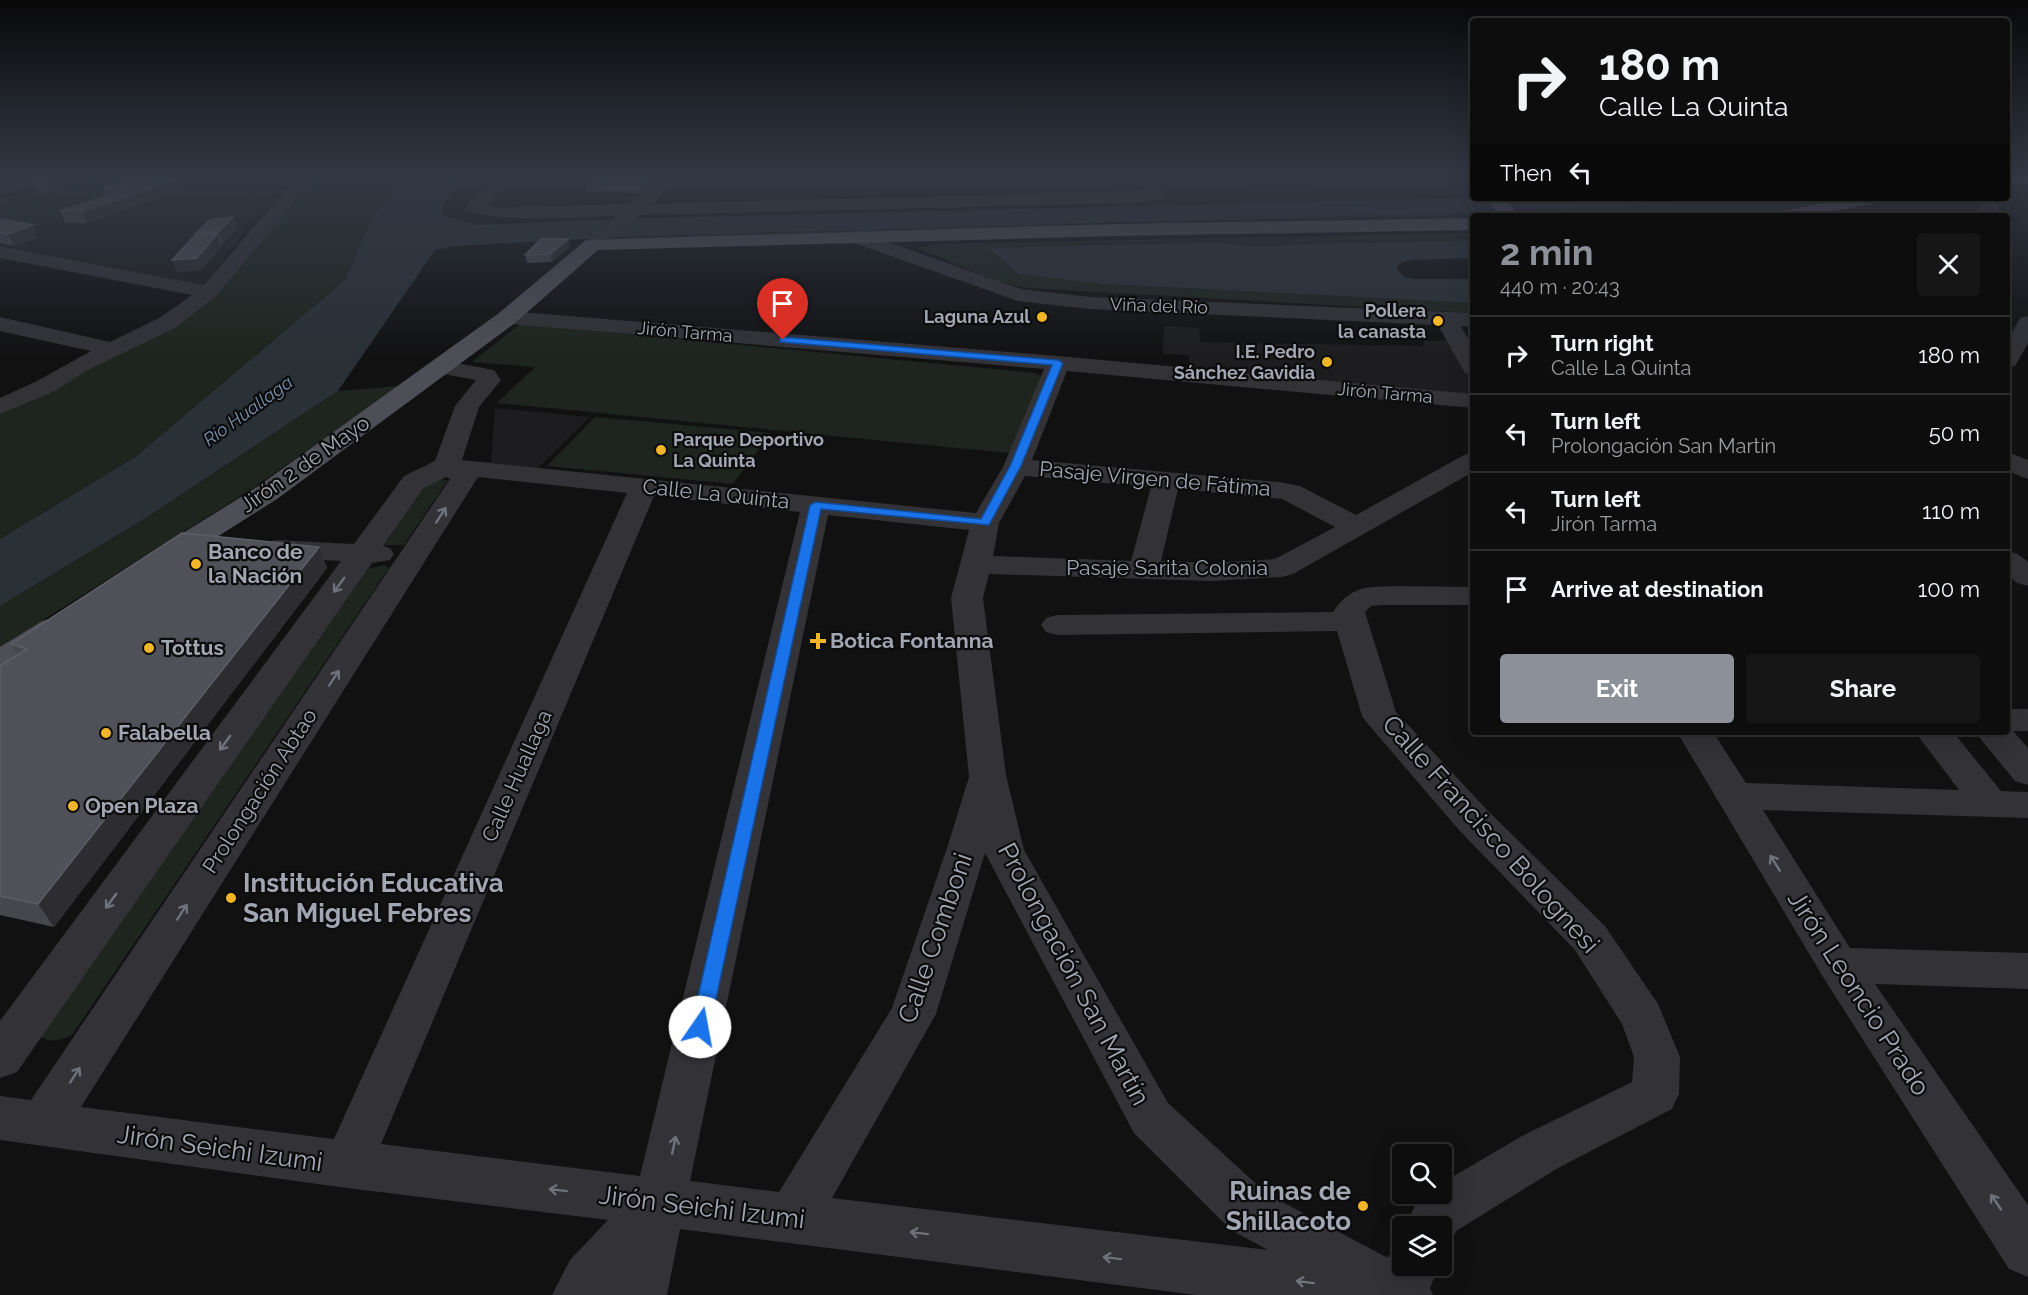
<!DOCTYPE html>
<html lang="en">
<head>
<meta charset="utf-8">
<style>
	:root { --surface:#0d0d0e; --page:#161617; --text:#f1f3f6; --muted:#9a9c9e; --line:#2d2d2e; --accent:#8c9099 }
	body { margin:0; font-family:Raleway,sans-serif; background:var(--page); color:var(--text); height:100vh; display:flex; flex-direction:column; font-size:22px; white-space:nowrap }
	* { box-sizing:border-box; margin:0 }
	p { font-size:20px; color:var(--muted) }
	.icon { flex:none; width:33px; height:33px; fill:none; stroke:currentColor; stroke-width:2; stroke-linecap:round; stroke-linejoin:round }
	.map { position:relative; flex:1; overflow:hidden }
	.details { position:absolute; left:1470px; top:213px; width:540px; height:522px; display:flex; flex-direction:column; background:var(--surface); border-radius:6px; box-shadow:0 6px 24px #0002,0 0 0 2px var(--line) }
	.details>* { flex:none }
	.hud { position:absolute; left:1470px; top:18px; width:540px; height:183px; border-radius:6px; box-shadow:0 6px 24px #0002,0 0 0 2px var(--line); background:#0d0d0e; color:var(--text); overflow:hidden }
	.fabs { position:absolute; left:1392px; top:1144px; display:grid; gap:12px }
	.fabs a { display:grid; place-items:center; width:60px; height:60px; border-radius:6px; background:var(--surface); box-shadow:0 6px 24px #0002,0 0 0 2px var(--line); font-size:30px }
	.pin { position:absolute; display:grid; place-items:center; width:51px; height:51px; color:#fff; margin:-62px -26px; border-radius:50% 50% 50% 0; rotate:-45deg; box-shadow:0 0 6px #0007 }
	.pin .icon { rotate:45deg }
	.me { position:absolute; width:66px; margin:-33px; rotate:12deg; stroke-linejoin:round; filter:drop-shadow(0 0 4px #0008) }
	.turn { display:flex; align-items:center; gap:21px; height:126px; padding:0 30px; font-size:27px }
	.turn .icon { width:78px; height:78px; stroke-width:2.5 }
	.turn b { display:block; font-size:42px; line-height:51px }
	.then { display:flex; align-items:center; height:57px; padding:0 30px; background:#0003; gap:12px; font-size:22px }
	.round { display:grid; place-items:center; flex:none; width:63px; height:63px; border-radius:6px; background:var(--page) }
	.headline { display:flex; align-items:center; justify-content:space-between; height:102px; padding:0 30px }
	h1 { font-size:36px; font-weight:700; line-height:45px; color:var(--accent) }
	.cta { display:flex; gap:12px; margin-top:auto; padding:12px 30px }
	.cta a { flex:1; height:69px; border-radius:6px; background:var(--accent); color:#fff; font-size:24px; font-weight:700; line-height:69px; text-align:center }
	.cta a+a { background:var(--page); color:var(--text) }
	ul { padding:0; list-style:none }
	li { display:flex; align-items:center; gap:18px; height:78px; padding:0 30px; border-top:2px solid var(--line) }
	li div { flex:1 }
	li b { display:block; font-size:22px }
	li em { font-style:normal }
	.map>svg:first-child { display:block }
	.built { fill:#1d1d1f }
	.green { fill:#1d251e }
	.water { fill:#293137 }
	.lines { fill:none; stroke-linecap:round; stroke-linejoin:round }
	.minor { fill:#323237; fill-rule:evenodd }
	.major { fill:#4e4f56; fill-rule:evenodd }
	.highway { fill:#5e6068; fill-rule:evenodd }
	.wall { fill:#46464d }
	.shaded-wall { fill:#2d2d31 }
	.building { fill:#505158; stroke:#5d5e66; stroke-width:1.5 }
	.oneway { stroke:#70727b }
	.route { fill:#1a73e8; stroke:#114b97; stroke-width:1.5 }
	.poi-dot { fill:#f1b529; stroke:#0c0c0d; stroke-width:2 }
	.labels { text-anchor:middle; stroke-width:4.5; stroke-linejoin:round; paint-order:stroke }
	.far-street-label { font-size:18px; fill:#a2a6b3; stroke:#0c0c0d }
	.far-poi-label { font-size:18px; font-weight:bold; fill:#a2a6b3; stroke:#0c0c0d; text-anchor:end }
	.far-water-label { font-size:18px; font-style:italic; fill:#7893af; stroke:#0c0c0d }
	.street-label { font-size:21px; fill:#a2a6b3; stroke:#0c0c0d }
	.poi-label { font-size:21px; font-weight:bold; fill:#a2a6b3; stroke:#0c0c0d; text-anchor:start }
	.near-street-label { font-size:26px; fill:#a2a6b3; stroke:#0c0c0d }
	.near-poi-label { font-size:26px; font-weight:bold; fill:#a2a6b3; stroke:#0c0c0d; text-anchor:start }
</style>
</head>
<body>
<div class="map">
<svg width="2028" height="1295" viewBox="0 0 2028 1295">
	<rect width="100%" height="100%" fill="#111112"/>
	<path class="built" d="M75 177H192L277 190 204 285 0 245V200Z
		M1164 326 1199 328 1200 342 1423 346 1424 341 1453 340 1473 380V397L1190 370 1189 355 1163 354Z
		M495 408 590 417 538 468 491 463Z"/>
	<path class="green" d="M322 177H407L372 219 345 280 135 457 0 539V414L175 325 308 186Z
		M1305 177 1313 188 1249 190 1243 178Z
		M98 178 143 185 98 200 53 193Z
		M1721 198H1841C1799 206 1729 226 1688 214L1545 215 1532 210 1668 204Z
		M32 200 88 210 41 226 0 219V210Z
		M1494 210 1487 215 1066 224 1058 227 605 241 601 238Z
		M1473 233V241L1299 245 1270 248H1249L1220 243 1105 284 1473 303V313L1026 288 997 281 917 248 936 244Z
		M520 324 1036 373 1043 378 1009 453 497 403 535 367 472 362Z
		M399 386 255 487 0 647V606L146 518 338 391Z
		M595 417 771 433 733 484 547 466Z
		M437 479 448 480 404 545H384L430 480Z
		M384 565 389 568 72 1035C61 1040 51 1044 40 1036L368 569Z"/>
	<path class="water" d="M407 177H459L444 204 442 215 478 225 646 218 1473 198H1720L1668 204 1532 210 621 237 455 246 435 250 338 391 146 518 0 606V539L135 457 345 280 372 219Z
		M1473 241V258L1410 260 1399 264 1397 268 1403 276 1413 279H1473V303L1105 284 1019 274 988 248 1220 243C1254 249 1282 245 1316 244 1369 243 1421 242 1473 241Z"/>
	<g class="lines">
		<path class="minor" d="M26 177H53L51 181 0 196V185Z
			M249 177H318L306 188 216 296 175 328 86 371 55 391 0 414V398L37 381 91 351 0 331V317L110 342 159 318 192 295 0 258V246L204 285 288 187 251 181Z
			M496 177H514L487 205 495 208 629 204 662 177H681L652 204 1145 191 1137 177H1154L1165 195 1162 199 1134 203 639 215 600 248H586L583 244 616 216C590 216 479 225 466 207L469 203Z
			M1981 198H1999L1997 216H1979Z
			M856 231 1021 289 1090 297 1473 313V327L1461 326 1473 348V375L1465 373 1438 325 1090 309 1018 301 849 241 846 237 849 233Z
			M507 311 1058 356 1473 394V408L1067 371 1032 460 1279 482 1300 486 1356 515 1464 455 1473 453V472L1293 574 1282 577 1211 581 989 574 983 598 1006 775 1024 850 1168 1103 1267 1194 1388 1258 1393 1247 1402 1243V1266H1439L1430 1288 1433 1295H1196L680 1229 667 1295H552L570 1260 608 1220 347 1188 0 1140V1096L31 1100 450 479 446 477 424 488 383 546 390 548 394 554 390 560 372 563 17 1072 0 1078V1021L341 561 275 558 265 555 260 549 265 543 275 540 354 544 404 476 435 461 455 406 476 380 432 372 428 367 432 362 440 360 494 370 501 380 479 407 462 460 976 513 1003 467 1044 369 499 323 496 318 499 313ZM1025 476 1151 487 1131 561 993 556 999 523ZM478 477 627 493 334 1139 81 1107ZM1178 489 1282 499 1335 527 1275 559 1211 563 1161 561ZM654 496 800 512 640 1176 381 1144ZM828 515 969 530 951 598 969 777 948 845 892 1008 779 1192 690 1181ZM985 853 1134 1133 1231 1230 1268 1250 832 1198 936 1014Z
			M2028 316V343L2015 366 2007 368V341L2020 318Z
			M2007 452 2028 460V479L2007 471Z
			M2007 551 2018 554 2028 562V586L2017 583 2007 575Z
			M1397 586 1473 587V605H1382L1371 606 1365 612 1396 712 1487 810 1605 926 1658 1004 1680 1057 1679 1094 1672 1109 1558 1168 1456 1231 1450 1245 1442 1248V1227H1405L1420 1195 1442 1194V1183L1522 1136 1632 1082 1634 1057 1622 1024 1575 950 1459 830 1368 724 1362 716 1337 631 1057 635 1046 632 1041 625 1046 618 1057 615 1333 612C1351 585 1367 587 1397 586Z
			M2007 709H2028V731H2013L2028 748V785L2015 781 1975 732H2007Z
			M1677 732H1713L1746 783 1959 790 1915 732H1953L2001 791 2028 792V818L1763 810 1850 948 2028 953V989L1875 984 2028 1205V1277L2009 1269 1823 977Z"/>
		<path class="major" d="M1473 218V230L1115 236 598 250 515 323 277 499 173 565 162 568 151 565 147 559 151 553 257 487 499 313 586 240 1115 224Z
			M53 618 64 621 69 628 64 635 12 669 0 672V647L42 621Z"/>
		<path class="highway" d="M2007 177H2028V184H2007Z
			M1484 198H1503L1521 216H1501Z
			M1847 198H1884L1881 202 1875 203 1810 216H1773L1776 212 1782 211Z"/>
	</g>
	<path class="wall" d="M105 177H185L186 180 181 182 184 189 156 198V199L135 206 132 205 133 207 87 223H65L60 211 107 196 103 188 126 181 123 180V179L119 180Z
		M651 178V182L640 193 587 191 586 187Z
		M31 179 87 180 48 192 36 190Z
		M233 217 237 229 223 244H221L222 246 201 270 177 272 196 235 195 234Z
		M0 219 39 237 14 246 0 243Z
		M568 239 569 247 552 262 527 263 525 255Z
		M319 547 327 568 54 927 0 915V666L17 655 11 644Z"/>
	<path class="shaded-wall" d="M56 177H85L87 180 48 192 44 181Z
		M181 177H185L186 180 181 182 184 189 156 198V199L135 206 128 188 152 179 155 185Z
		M651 178V182L640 193 639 189Z
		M2 192 7 203 0 205V193Z
		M129 196 133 207 87 223 82 211Z
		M233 217 237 229 223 244 218 232Z
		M33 225 39 237 14 246 8 234Z
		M217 234 222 246 201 270 177 272 172 260Z
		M568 239 569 247 552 262 550 254Z
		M319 547 327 568 54 927 38 904Z"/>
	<path class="building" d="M38 177H56L44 181 31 179Z
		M138 177 152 179 128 188 161 177 180 178 150 187 152 188 130 195 117 193 129 196 82 211H60L117 193 120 191 103 188Z
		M597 177H631L651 178 639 189 586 187Z
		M233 217 218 232 195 234 211 219Z
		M0 219 33 225 8 234 0 232Z
		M217 234 197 258 172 260 195 235Z
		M541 239H568L550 254 525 255Z
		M182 533 319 547 38 904 0 896V666L27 649 11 644Z"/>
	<defs><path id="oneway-shaft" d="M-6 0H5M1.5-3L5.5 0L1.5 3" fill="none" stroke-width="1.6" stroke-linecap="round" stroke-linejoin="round" transform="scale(1.5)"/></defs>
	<g class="oneway">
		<use href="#oneway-shaft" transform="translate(441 515) rotate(-57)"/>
		<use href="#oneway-shaft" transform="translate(339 585) rotate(126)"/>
		<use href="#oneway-shaft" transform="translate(334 678) rotate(-57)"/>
		<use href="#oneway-shaft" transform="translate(225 743) rotate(126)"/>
		<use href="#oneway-shaft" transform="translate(1775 863) rotate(-122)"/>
		<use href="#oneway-shaft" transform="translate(111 901) rotate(126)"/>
		<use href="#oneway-shaft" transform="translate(182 912) rotate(-57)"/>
		<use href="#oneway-shaft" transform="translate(75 1075) rotate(-57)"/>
		<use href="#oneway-shaft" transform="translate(674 1145) rotate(-78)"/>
		<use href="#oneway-shaft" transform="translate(558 1190) rotate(-173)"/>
		<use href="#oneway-shaft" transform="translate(1996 1202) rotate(-124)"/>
		<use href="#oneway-shaft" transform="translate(919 1233) rotate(-173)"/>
		<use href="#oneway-shaft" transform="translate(1112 1258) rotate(-173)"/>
		<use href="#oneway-shaft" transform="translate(1305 1282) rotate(-173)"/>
	</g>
	<linearGradient id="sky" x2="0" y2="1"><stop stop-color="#09090a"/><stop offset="0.49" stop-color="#323844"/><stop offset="1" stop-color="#323844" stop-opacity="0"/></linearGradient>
	<rect width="2028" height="359" fill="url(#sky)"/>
	<path class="route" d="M783 337 1058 360 1063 363 1021 466 989 525 821 509 710 1027 707 1032 700 1035 693 1032 691 1027 810 505 816 502 981 519 1010 466 1052 365 780 342V338Z"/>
	<g class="poi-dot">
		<circle cx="1042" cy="317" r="6"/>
		<circle cx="1438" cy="321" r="6"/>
		<circle cx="1327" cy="362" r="6"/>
		<circle cx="661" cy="450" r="6"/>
		<circle cx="196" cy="564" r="6"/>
		<path d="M815 632h6v6h6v6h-6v6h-6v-6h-6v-6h6z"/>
		<circle cx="149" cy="648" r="6"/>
		<circle cx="106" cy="733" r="6"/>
		<circle cx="73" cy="806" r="6"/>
		<circle cx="231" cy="898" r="6"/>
		<circle cx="1363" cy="1206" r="6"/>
	</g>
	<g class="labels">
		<g class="far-street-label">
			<text transform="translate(1159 306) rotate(2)" y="6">Viña del Río</text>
			<text transform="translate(685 332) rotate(5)" y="6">Jirón Tarma</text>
			<text transform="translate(1385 393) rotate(5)" y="6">Jirón Tarma</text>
		</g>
		<g class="far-poi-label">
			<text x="1426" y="317">Pollera<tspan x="1426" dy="21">la canasta</tspan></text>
			<text x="1030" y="323">Laguna Azul</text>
			<text x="1315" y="358">I.E. Pedro<tspan x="1315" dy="21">Sánchez Gavidia</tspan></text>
			<text x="673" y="446" text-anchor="start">Parque Deportivo<tspan x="673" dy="21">La Quinta</tspan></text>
		</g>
		<g class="far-water-label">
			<text transform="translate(248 411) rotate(-36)" y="6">Río Huallaga</text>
		</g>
		<g class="street-label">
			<text transform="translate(305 464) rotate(-35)" y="7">Jirón 2 de Mayo</text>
			<text transform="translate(1155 479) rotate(5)" y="7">Pasaje Virgen de Fátima</text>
			<text transform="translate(716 494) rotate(6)" y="7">Calle La Quinta</text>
			<text x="1167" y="575">Pasaje Sarita Colonia</text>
			<text transform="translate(517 776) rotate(-66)" y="7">Calle Huallaga</text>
			<text transform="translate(260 791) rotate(-57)" y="7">Prolongación Abtao</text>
		</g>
		<g class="poi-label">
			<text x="208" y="559">Banco de<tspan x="208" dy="24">la Nación</tspan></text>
			<text x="830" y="648">Botica Fontanna</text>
			<text x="161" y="655">Tottus</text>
			<text x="118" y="740">Falabella</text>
			<text x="85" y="813">Open Plaza</text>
		</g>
		<g class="near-street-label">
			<text transform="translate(1491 834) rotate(48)" y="9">Calle Francisco Bolognesi</text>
			<text transform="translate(935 938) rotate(-71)" y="9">Calle Comboni</text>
			<text transform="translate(1074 974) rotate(62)" y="9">Prolongación San Martín</text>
			<text transform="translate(1859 993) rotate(57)" y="9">Jirón Leoncio Prado</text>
			<text transform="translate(220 1148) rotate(8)" y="9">Jirón Seichi Izumi</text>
			<text transform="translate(702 1207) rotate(7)" y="9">Jirón Seichi Izumi</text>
		</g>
		<g class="near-poi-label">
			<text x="243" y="892">Institución Educativa<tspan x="243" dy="30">San Miguel Febres</tspan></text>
			<text x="1351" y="1200" text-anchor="end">Ruinas de<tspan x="1351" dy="30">Shillacoto</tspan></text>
		</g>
	</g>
</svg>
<div class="fabs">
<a><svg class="icon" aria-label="search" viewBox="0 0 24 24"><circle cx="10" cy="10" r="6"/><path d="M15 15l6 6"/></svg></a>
<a><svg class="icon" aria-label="layers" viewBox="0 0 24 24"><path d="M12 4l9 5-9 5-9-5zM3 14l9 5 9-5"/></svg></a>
</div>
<div class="pin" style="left:783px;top:340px;background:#d93025"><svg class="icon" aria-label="arrive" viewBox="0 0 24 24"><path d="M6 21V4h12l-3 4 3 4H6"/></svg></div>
<svg class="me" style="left:700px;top:1027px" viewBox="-20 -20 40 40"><circle r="19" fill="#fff"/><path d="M0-13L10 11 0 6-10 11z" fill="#1a73e8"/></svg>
<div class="hud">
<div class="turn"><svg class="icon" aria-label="right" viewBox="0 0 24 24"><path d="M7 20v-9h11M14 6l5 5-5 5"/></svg><div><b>180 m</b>Calle La Quinta</div></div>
<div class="then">Then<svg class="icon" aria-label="left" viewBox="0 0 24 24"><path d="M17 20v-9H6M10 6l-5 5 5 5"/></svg></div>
</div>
<section class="details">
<div class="headline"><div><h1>2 min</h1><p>440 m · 20:43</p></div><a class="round"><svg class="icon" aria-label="close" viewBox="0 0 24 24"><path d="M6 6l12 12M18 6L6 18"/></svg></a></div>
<ul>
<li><svg class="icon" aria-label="right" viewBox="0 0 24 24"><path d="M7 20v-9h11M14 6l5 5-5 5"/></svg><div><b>Turn right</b><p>Calle La Quinta</p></div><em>180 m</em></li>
<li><svg class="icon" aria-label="left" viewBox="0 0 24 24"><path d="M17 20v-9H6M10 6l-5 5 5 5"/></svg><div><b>Turn left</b><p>Prolongación San Martín</p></div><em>50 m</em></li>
<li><svg class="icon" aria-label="left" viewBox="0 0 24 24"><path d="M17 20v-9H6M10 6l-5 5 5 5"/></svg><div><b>Turn left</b><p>Jirón Tarma</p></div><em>110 m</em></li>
<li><svg class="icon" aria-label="arrive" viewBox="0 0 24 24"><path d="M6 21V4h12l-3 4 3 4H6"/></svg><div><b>Arrive at destination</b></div><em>100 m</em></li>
</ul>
<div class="cta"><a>Exit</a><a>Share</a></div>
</section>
</div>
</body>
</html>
